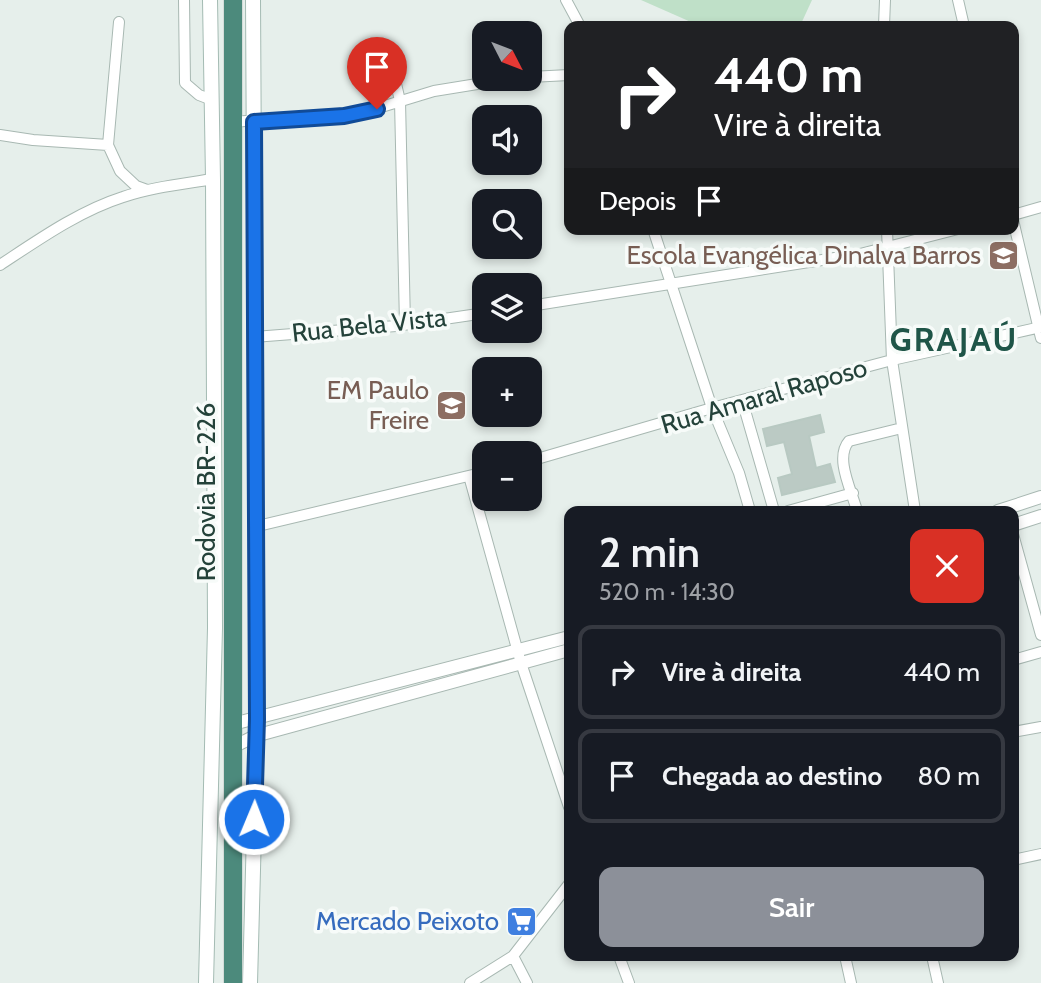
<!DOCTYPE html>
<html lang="pt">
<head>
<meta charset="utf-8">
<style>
	:root { --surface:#171b24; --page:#20242c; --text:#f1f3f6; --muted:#9ea1a6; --line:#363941; --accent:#8c9099 }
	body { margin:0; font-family:Cabin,sans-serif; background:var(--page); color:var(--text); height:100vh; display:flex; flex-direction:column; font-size:26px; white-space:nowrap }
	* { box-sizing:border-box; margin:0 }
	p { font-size:23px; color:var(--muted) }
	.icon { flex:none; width:38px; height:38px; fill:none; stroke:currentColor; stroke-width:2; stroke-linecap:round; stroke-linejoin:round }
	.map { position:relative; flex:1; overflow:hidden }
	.sheet { position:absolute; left:564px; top:506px; width:455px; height:455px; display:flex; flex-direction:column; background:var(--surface); border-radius:14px; box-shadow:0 4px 10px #0003 }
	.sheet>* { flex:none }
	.hud { position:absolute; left:564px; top:21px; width:455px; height:214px; border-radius:14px; box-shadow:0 4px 10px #0003; background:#202124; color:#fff; overflow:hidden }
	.needle { width:46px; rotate:132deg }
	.tools { position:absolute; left:472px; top:21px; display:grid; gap:14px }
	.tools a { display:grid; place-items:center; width:70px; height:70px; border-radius:14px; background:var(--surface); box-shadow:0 4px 10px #0003; font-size:35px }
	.pin { position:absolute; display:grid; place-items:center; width:60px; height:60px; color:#fff; margin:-72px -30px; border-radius:50% 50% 50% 0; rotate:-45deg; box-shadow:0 0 7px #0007 }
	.pin .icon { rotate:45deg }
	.me { position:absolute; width:77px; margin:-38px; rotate:1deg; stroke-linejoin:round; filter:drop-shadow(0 0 5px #0008) }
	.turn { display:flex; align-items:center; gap:24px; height:147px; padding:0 35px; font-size:32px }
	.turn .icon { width:91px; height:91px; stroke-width:2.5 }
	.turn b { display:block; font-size:49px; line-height:60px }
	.then { display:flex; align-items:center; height:66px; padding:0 35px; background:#0003; gap:14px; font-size:26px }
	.round { display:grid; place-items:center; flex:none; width:74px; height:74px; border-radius:14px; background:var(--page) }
	.overview { display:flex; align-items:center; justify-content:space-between; height:119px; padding:0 35px }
	h1 { font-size:42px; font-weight:600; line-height:52px }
	.button { display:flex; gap:14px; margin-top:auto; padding:14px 35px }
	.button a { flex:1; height:80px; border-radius:14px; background:var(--accent); color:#fff; font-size:28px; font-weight:600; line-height:80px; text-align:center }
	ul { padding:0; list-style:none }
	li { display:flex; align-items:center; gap:21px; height:94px; margin:0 14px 10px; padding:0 21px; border:4px solid var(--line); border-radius:14px }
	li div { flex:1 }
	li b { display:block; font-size:26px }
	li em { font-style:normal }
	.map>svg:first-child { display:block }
	.green { fill:#bfe0c8 }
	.building { fill:#bbcac4; stroke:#b8c9c2; stroke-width:2 }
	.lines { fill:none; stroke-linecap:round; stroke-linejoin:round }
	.minor-casing { stroke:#a8b8b2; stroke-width:12 }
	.tertiary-casing { stroke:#a8b8b2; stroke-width:14 }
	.secondary-casing { stroke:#a4bbb3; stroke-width:16 }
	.trunk-casing { stroke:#c2cac8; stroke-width:19 }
	.minor { stroke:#fff; stroke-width:10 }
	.tertiary { stroke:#fff; stroke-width:12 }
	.secondary { stroke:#fff; stroke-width:14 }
	.trunk { stroke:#4c8a7c; stroke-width:18 }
	.route-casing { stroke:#114b97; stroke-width:18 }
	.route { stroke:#1a73e8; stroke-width:12 }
	.labels { text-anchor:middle; stroke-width:7; stroke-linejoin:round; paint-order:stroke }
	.education-label { font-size:26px; fill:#785e54; stroke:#f7fbf9; text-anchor:end }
	.street-label { font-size:26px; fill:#24423a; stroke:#f7fbf9 }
	.shop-label { font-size:26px; fill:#366cbe; stroke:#f7fbf9; text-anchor:end }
	.district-label { font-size:33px; font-weight:bold; letter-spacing:2px; fill:#1f5548; stroke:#f7fbf9 }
</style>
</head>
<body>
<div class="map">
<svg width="1041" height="983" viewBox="0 0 1041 983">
	<rect width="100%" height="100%" fill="#e6efeb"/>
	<path class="green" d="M641 0H812L800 26H700Z"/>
	<path class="building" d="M820 415 824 432 809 436 816 468 830 464 835 482 782 495 778 478 792 474 784 442 767 446 763 429Z"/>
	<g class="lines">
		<defs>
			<path id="minor" d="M184 0 185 83 199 95 212 100
				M566 0 580 26
				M958 0 964 26
				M119 22 108 145 120 171 136 186 147 190
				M884 26 885 0
				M388 49 400 101 405 324
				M530 77 569 75
				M232 122 365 112 434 91 508 79
				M0 135 33 140 108 145
				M1013 215 1041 207
				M1013 220 1041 338
				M653 229 712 408 739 473 750 511
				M887 229 892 360 915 511
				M0 265C38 240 79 211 123 197 152 187 183 184 213 179
				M530 306 860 254 958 229
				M253 337 396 326 485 313
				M742 400 774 511
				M530 461 712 408 892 360 1041 327
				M469 476 521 663 569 807
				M788 511 853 493
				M857 511C852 491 834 458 849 441L902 428
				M254 527 485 472
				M1013 534 1041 635
				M1013 660 1041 652
				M1013 732 1041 727
				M1013 860 1041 854
				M513 956 527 983
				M619 956 629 983
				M845 956 851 983
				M932 956 938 983
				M470 983 513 956 569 884"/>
			<path id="tertiary" d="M998 511 1041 497
				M1013 525 1041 516
				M233 724 569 637
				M233 747 255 736 569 650"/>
			<path id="secondary" d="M206 983 215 628 213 179 210 0
				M250 983 257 719 253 0"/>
			<path id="trunk" d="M233 0V983"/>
		</defs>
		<use href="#minor" class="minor-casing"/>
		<use href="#tertiary" class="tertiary-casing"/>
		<use href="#secondary" class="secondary-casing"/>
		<use href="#trunk" class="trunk-casing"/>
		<use href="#minor" class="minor"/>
		<use href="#tertiary" class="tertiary"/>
		<use href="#secondary" class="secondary"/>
		<use href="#trunk" class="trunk"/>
	</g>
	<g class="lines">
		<defs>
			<path id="route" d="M254 819 257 719 254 122 344 116 377 109"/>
		</defs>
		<use href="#route" class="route-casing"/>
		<use href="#route" class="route"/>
	</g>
	<defs>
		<symbol id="school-square" viewBox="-11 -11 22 22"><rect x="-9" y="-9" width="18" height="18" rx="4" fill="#8d6e63" stroke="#f7fbf9"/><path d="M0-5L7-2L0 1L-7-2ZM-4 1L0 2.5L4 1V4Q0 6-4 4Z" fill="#fff"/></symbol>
		<symbol id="supermarket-square" viewBox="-11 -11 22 22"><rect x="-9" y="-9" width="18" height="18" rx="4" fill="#3f7fe0" stroke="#f7fbf9"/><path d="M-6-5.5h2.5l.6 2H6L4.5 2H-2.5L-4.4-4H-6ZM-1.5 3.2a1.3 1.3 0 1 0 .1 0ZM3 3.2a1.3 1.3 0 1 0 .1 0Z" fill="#fff"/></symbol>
	</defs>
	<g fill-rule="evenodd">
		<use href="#school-square" x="986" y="238" width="35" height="35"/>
		<use href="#school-square" x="434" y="388" width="35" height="35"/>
		<use href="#supermarket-square" x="504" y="904" width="35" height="35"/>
	</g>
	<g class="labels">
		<g class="education-label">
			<text x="981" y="264">Escola Evangélica Dinalva Barros</text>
			<text x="429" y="399">EM Paulo<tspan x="429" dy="30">Freire</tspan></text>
		</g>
		<g class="street-label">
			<text transform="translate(369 325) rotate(-6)" y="9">Rua Bela Vista</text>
			<text transform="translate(764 396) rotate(-16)" y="9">Rua Amaral Raposo</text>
			<text transform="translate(206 492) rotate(-90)" y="9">Rodovia BR-226</text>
		</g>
		<g class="shop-label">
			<text x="499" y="930">Mercado Peixoto</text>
		</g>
		<g class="district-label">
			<text x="954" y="351">GRAJAÚ</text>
		</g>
	</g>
</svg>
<div class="tools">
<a><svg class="needle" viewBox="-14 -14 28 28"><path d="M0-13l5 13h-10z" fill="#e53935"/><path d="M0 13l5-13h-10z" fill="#9ea1a6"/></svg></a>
<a><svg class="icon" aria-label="sound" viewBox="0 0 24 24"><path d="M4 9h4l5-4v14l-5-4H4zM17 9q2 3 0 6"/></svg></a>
<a><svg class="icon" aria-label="search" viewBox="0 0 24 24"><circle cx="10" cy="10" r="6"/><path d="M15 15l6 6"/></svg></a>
<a><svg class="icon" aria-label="layers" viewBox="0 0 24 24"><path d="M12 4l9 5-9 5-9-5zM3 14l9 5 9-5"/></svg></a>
<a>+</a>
<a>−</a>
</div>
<div class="pin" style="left:377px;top:109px;background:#d93025"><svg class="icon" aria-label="arrive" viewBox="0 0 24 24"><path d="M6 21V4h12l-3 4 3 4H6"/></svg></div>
<svg class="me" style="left:254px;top:819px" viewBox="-20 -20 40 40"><circle r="17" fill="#1a73e8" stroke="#fff" stroke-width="3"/><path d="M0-11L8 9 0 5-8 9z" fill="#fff"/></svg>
<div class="hud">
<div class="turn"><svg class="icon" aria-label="right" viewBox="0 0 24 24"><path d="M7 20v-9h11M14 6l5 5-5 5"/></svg><div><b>440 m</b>Vire à direita</div></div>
<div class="then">Depois<svg class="icon" aria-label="arrive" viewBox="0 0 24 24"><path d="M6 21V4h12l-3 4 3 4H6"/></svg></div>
</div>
<section class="sheet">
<div class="overview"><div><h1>2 min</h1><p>520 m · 14:30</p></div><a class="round" style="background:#d93025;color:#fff"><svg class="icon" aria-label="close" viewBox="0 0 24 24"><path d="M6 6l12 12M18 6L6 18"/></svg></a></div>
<ul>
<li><svg class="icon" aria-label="right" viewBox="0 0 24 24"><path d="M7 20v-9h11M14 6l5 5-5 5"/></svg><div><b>Vire à direita</b></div><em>440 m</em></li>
<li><svg class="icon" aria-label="arrive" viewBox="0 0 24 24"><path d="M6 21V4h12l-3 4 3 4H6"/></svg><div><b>Chegada ao destino</b></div><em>80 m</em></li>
</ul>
<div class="button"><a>Sair</a></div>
</section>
</div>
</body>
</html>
